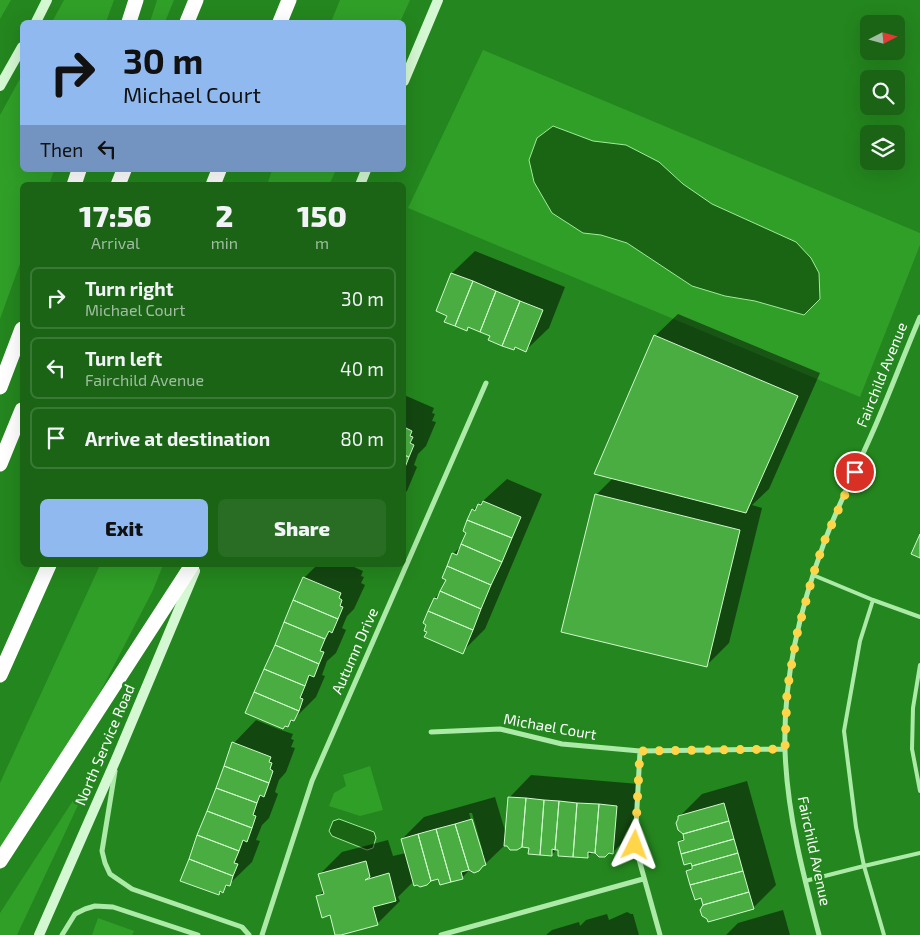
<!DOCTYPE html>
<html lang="en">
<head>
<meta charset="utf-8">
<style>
	:root { --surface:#1b6416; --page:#286d23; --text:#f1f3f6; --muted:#a0bda1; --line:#397835; --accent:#90b9f0 }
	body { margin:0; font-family:"Exo 2",sans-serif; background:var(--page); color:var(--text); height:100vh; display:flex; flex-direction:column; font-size:19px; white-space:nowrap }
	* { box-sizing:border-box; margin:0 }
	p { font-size:16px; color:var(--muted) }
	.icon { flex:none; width:28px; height:28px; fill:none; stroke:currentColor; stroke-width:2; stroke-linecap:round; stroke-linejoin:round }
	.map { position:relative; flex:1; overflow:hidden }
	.drawer { position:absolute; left:20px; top:182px; width:386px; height:385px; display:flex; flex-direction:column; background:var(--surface); border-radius:8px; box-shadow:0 5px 20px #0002 }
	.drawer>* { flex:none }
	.guide { position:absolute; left:20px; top:20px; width:386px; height:152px; border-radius:8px; box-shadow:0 5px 20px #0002; background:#90b9f0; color:#111; overflow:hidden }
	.needle { width:32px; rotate:84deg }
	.controls { position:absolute; left:860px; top:15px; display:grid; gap:10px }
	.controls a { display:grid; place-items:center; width:45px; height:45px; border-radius:8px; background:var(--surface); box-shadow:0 5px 20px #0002; font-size:25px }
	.pin { position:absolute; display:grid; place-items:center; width:42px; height:42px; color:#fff; margin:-21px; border:2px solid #fff; border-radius:50%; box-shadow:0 1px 5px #0007 }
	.me { position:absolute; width:55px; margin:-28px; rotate:3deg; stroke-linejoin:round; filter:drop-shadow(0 0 4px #0008) }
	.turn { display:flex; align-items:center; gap:18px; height:105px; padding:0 20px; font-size:22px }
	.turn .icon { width:65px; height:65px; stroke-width:2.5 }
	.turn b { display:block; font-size:35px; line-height:42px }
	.then { display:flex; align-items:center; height:48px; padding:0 20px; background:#0003; gap:10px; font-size:19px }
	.eta { display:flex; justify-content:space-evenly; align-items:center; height:85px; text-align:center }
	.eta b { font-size:30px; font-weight:800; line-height:35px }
	.button { display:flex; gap:10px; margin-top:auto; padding:10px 20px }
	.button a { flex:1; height:58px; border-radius:8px; background:var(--accent); color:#111; font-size:20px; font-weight:800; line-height:58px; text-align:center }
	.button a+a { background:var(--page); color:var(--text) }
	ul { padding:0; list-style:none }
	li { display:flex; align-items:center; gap:15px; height:62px; margin:0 10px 8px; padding:0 10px; border:2px solid var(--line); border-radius:8px }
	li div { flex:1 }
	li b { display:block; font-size:19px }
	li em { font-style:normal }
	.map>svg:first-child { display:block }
	.green { fill:#309f28; fill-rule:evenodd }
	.water { fill:#196514; stroke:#a1ec9a }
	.shadow { fill:#0007; fill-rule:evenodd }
	.building { fill:#4aad42; stroke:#cff8cb }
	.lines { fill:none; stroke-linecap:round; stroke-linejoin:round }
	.lane { stroke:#aceaa7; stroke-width:4 }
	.street { stroke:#aceaa7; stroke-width:5 }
	.secondary { stroke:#d4f8d2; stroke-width:10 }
	.highway { stroke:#fff; stroke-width:15 }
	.route { stroke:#ffd54a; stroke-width:9; stroke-dasharray:0 16.2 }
	.labels { text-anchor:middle; stroke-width:5; stroke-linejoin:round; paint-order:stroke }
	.street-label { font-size:15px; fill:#fff; stroke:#24861e }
</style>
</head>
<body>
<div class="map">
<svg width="920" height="935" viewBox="0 0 920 935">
	<rect width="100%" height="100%" fill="#24861e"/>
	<path class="green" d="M0 0H11L0 19Z
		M64 0H114L106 22H52Z
		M157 0H174L165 22H150Z
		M340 0H410L400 22H331Z
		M483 50 920 233V245L860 397 408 208ZM553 126 593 141 659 162 683 184 712 204 796 242 804 315 755 301 725 296 692 286 627 243 601 235 583 233 534 182 529 160 537 138Z
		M22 75V170H54L49 185H22V258L0 319V115Z
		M272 170H336L329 185H267Z
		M100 565H163L153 590 93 706 0 848V783Z
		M370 766 383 810 360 816 329 806 334 793 346 786 343 775Z
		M74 799 80 801 17 935H0V913Z
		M98 918 134 931 132 935H92Z"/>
	<path class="water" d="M553 126 593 141 626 145 659 162 683 184 712 204 796 242 811 258 819 273 820 299 804 315 755 301 725 296 692 286 627 243 601 235 583 233 552 213 534 182 529 160 537 138Z
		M339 819 374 832 376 838 373 848 367 850 332 836 329 831 333 821Z"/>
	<path class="shadow" d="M475 251 565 287 549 328 526 350 516 346 514 349 492 336 469 326 466 329 449 315 437 310 452 273Z
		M678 314 820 373 769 489 752 505 762 508 729 643 706 666 596 495 614 477 655 336Z
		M404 395 434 408 432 413 435 414 432 421 436 422 426 446 418 454 414 465 417 467 407 491 404 494Z
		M507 479 542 494 485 629 462 652 435 598 442 591 447 579 453 554 462 545 467 532 473 510Z
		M317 565H355L354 567 363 571 361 576 364 577 361 583 365 585 354 609 347 616 342 628 346 630 336 653 327 661 322 675 325 676 316 697 288 725H286L281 730 293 734 291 739 294 740 291 747 295 748 286 772 279 780 275 792 278 794 269 818 262 825 256 840 260 841 252 862 219 894 234 743 256 720 281 730 304 578Z
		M531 775 639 784 635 830 613 852 593 851 587 857 560 849H558L551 855 530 846 505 845 479 870 470 869 462 878 439 877 414 881 398 897 400 901 377 924 336 935 331 914 318 897 324 890 320 874 342 852 388 840 393 856 406 853 402 839 424 817 495 797 506 834 509 798ZM469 813H472L483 852 481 854Z
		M747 781 776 885 753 908 704 906 702 896 688 871 693 866 679 842 685 837 679 817 702 794Z
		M783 910 790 935H726L738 923Z
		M627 912 631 914H633L639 935H546L552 930 579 922 580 926 586 920 607 914 609 920Z"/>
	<path class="building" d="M451 273 473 281 455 326 444 322 447 316 436 311Z
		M473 281 496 291 480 332 468 327 467 331 455 326Z
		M496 291 520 301 502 346 488 340 490 336 480 332Z
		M520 301 543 310 526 352 515 347 514 350 502 346Z
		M654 335 798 396 746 513 594 474Z
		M404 427 412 431 410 436 413 437 410 443 414 445 409 457 404 455Z
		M404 455 409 457 404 470Z
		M595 494 740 530 707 667 561 632Z
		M483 501 521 517 512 538 467 520 472 509 475 511 478 504 481 505Z
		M467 520 512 538 502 562 461 544 466 533 463 531Z
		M920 534V558L911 554Z
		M461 544 502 562 491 585 447 566 452 553 457 555Z
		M447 566 491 585 481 609 440 591 446 580 442 578Z
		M303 577 341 593 339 598 342 600 340 606 343 607 338 619 293 600Z
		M440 591 481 609 473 630 428 611 434 598 437 599Z
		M293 600 338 619 332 633 329 631 325 639 284 622Z
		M428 611 473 630 463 654 424 637 427 632 424 631 426 625 423 623Z
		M284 622 325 639 320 651 324 652 319 664 275 645Z
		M275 645 319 664 314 677 309 675 305 686 264 669Z
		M264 669 305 686 300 698 303 699 299 711 254 692Z
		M254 692 299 711 294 721 291 720 288 727 285 726 283 729 245 713Z
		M232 742 271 757 269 762 272 763 270 769 273 771 269 783 224 766Z
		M224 766 269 783 264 797 260 795 257 803 216 788Z
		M216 788 257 803 253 815 256 816 252 828 207 811Z
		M508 797 526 798 522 847 517 850H510L507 846H504Z
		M526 798 544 800 540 855 528 854 529 848 522 847Z
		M544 800 559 801 555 850 552 849V856L540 855Z
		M559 801 577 803 573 857 558 856V850H555Z
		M577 803 599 804 595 853 588 852V858L573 857Z
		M724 803 729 821 683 834 678 830 676 823 678 819V816Z
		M599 804 617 806 613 854 609 853 605 857H599L595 853Z
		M207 811 252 828 247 842 243 840 239 851 197 835Z
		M472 819 486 865 483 866 479 871 474 873 469 870 455 824Z
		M729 821 734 839 681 854 678 842 684 840 683 834Z
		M455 824 469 870 461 872 463 879 451 882 436 829Z
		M436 829 451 882 440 885 438 879 431 881 418 834Z
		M418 834 431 881 427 885 420 887 417 885 414 886 401 839Z
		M197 835 239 851 234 863 238 864 233 876 189 859Z
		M734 839 738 853 692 866 691 863 684 865 681 854Z
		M738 853 743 871 690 885 686 871 692 869V866Z
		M189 859 233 876 230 886 226 885 223 893 220 891 219 895 180 881Z
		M366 861 370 877 365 880 389 873 396 901 373 907 378 925 341 935H335L330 915 322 918 316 896 324 894 318 874Z
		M743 871 749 892 703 905 701 898 695 900 690 885Z
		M749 892 754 909 708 922 707 919 702 916 700 910 703 905Z"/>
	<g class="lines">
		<path class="lane" d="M813 575 873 600 920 617
			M873 600 860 641 844 731 856 827 864 866 884 935
			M920 665 913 708 912 749 920 791
			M805 881 864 866 920 853"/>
		<path class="street" d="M431 732 500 729 562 744 640 751 785 749
			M640 751 635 845 660 935
			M115 771 102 851 105 863 110 874 132 889 242 927 249 935
			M62 935 75 914 85 909 95 906 113 907 198 935
			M262 935 312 781 486 383
			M441 935 643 879
			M819 935C803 874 787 813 785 750 783 680 800 608 824 543 839 502 860 462 877 422 892 387 905 352 920 317"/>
		<path class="secondary" d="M36 22 47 0
			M404 81 438 0
			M0 86 22 47
			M360 185 366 170
			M39 935 117 757 195 571"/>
		<path class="highway" d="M129 22 136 0
			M187 22 196 0
			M280 22 289 0
			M74 185 79 170
			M118 185 124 170
			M213 185 219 170
			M0 387 22 329
			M0 464 22 410
			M0 675 49 565
			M0 861 192 565"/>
	</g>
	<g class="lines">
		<path class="route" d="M635 845 640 751 785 749 787 691 797 634 813 575 824 542 855 472"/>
	</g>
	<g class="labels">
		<g class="street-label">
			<text transform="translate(882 375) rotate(-68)" y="5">Fairchild Avenue</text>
			<text transform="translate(355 651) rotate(-66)" y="5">Autumn Drive</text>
			<text transform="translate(550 727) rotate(10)" y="5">Michael Court</text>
			<text transform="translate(105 745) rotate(-67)" y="5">North Service Road</text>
			<text transform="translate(814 851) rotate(78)" y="5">Fairchild Avenue</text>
		</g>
	</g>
</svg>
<div class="controls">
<a><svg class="needle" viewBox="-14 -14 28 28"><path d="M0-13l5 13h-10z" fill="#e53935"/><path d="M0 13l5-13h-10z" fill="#a0bda1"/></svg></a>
<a><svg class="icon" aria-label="search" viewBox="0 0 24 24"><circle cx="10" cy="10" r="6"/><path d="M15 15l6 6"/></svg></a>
<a><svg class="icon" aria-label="layers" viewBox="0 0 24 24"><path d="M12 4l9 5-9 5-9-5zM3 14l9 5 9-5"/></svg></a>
</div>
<div class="pin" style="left:855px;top:472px;background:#d93025"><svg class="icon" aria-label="arrive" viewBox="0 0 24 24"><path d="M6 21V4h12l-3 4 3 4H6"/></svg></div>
<svg class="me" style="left:635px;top:845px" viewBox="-20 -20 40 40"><path d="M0-17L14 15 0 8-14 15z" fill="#ffd54a" stroke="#fff" stroke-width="4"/></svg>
<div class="guide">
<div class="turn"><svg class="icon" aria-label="right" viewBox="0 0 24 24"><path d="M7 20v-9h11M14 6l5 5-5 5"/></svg><div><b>30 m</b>Michael Court</div></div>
<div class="then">Then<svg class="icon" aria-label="left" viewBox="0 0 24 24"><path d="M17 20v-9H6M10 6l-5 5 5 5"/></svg></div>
</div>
<section class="drawer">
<div class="eta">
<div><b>17:56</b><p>Arrival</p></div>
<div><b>2</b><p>min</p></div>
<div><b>150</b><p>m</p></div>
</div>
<ul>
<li><svg class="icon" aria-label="right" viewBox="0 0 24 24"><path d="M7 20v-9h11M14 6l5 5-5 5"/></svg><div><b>Turn right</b><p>Michael Court</p></div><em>30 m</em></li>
<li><svg class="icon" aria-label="left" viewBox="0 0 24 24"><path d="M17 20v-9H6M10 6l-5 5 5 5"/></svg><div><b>Turn left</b><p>Fairchild Avenue</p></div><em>40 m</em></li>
<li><svg class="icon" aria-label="arrive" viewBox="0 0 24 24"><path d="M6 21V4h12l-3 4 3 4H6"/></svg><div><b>Arrive at destination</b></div><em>80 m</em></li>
</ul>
<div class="button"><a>Exit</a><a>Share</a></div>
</section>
</div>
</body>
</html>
